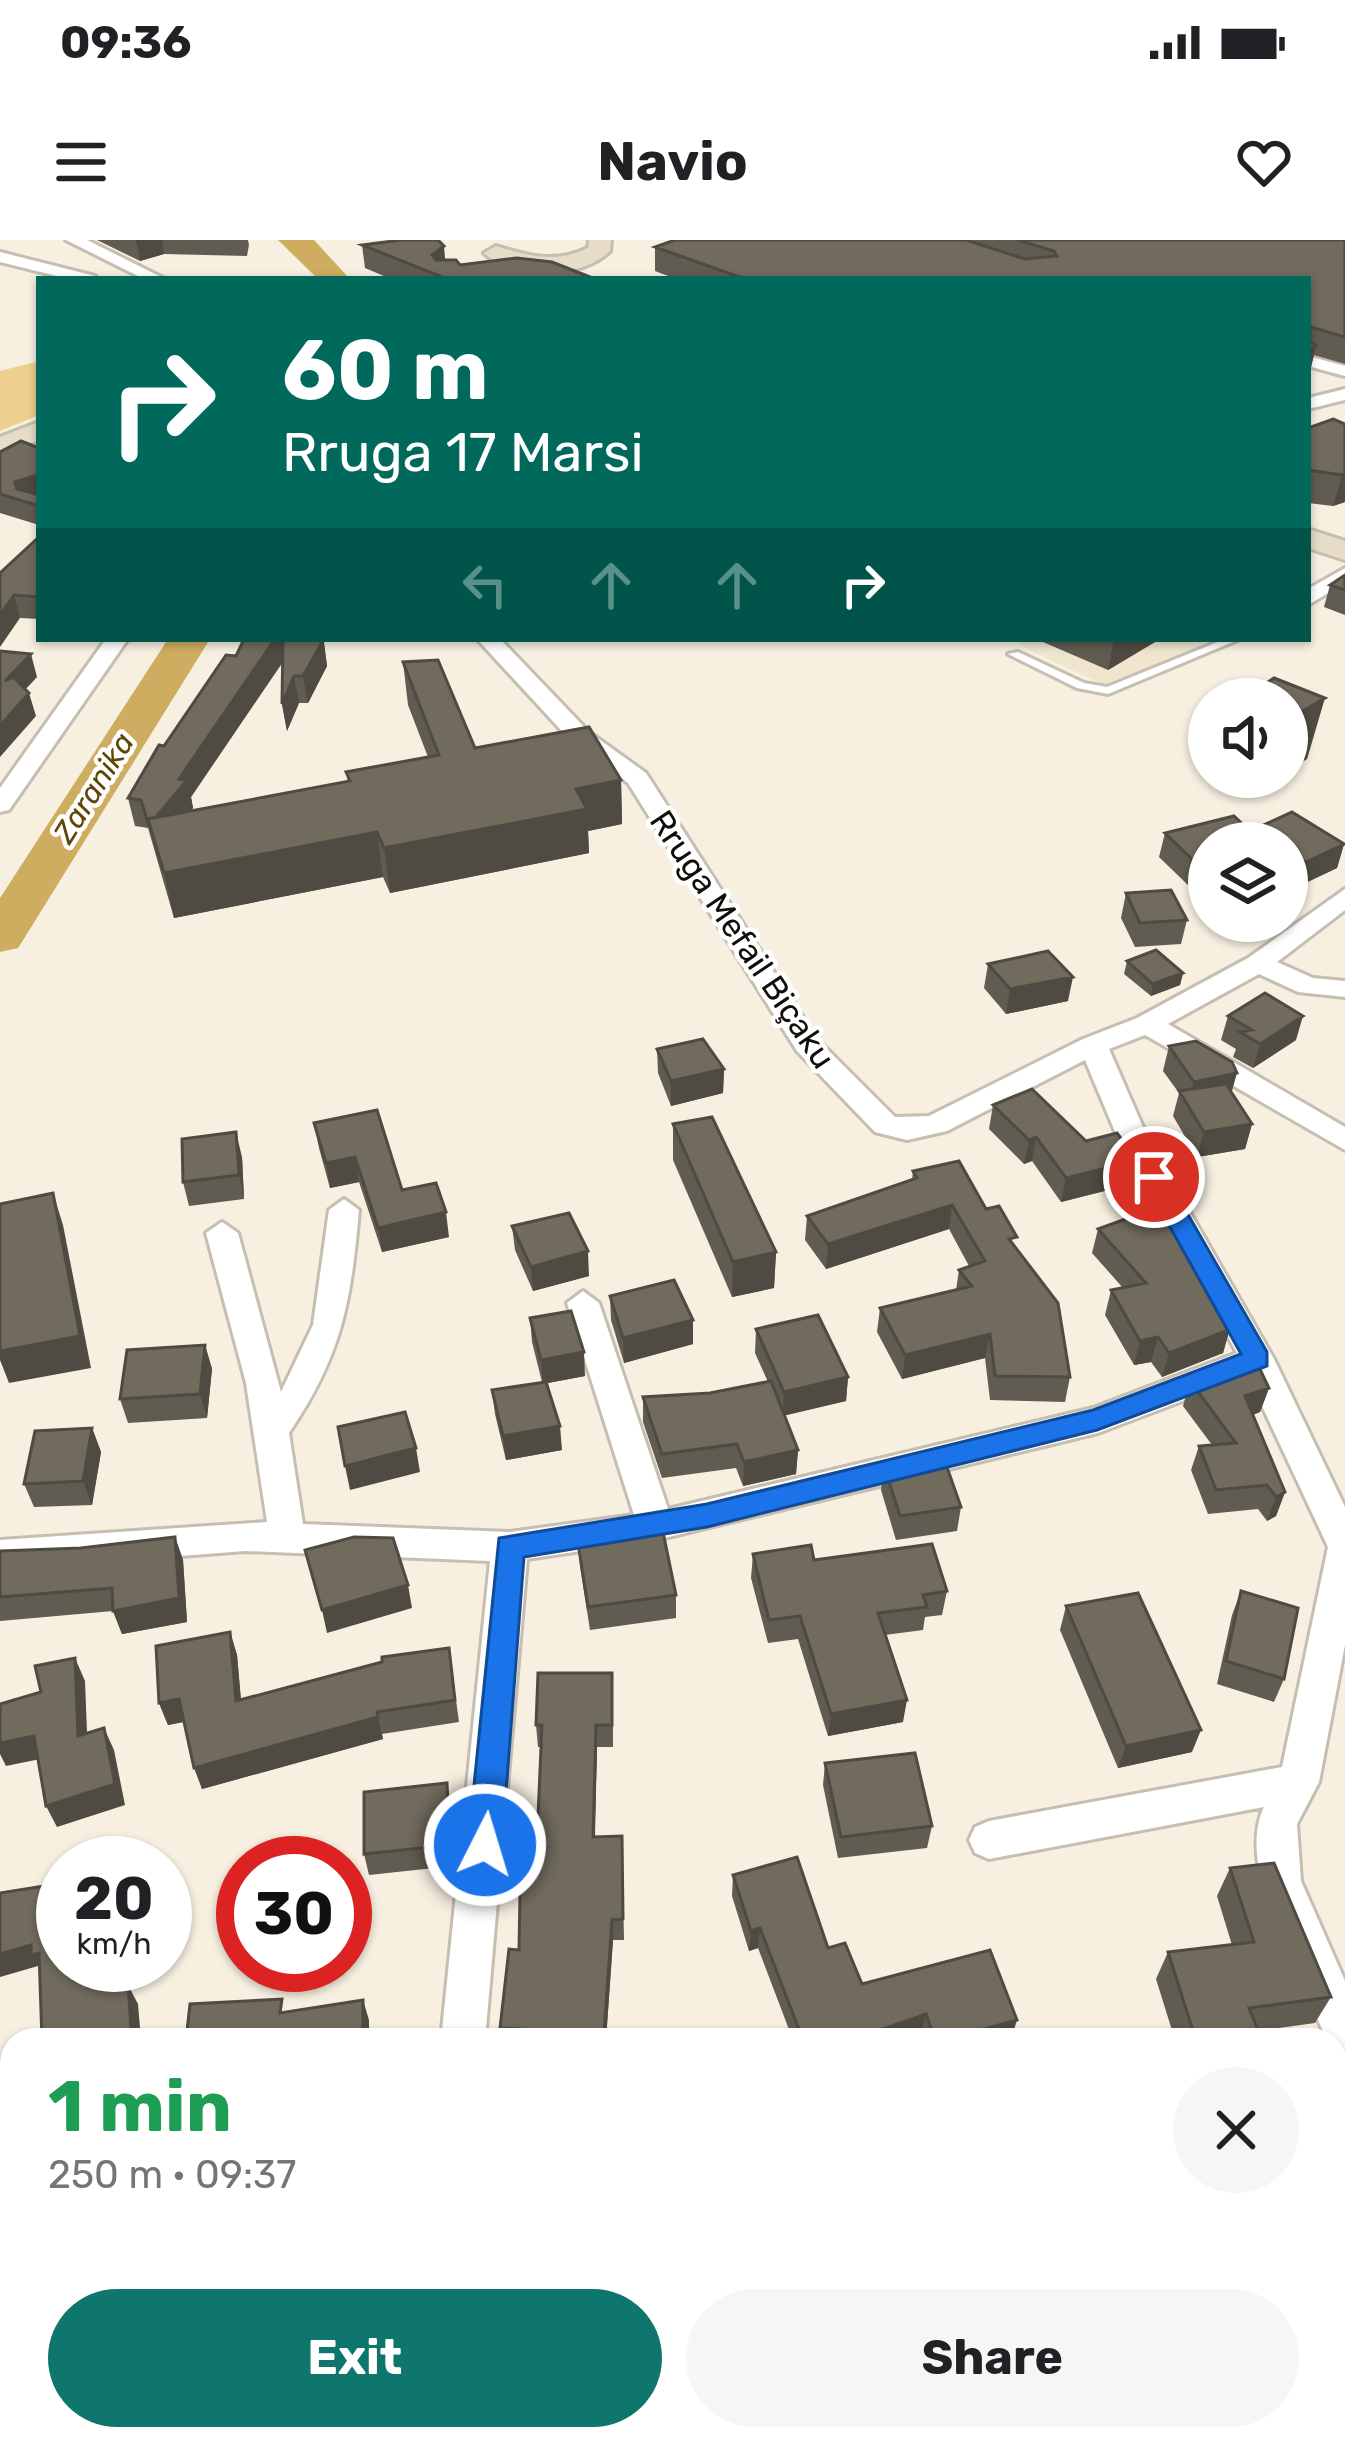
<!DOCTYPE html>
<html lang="en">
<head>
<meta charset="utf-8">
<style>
	:root { --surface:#fff; --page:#f6f6f6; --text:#202124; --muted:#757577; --accent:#0f766e }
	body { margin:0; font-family:Rubik,sans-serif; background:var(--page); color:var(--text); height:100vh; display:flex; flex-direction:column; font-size:45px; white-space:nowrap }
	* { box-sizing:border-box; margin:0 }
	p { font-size:39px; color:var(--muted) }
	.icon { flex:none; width:66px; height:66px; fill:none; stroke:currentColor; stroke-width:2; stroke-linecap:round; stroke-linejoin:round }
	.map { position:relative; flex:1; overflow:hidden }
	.sheet { position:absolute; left:0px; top:1788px; width:1347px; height:423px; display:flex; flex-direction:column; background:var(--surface); border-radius:36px 36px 0 0; box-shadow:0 3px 9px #0004 }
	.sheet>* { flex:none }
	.guide { position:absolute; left:36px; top:36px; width:1275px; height:366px; border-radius:0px; box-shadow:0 3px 9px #0004; background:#00695c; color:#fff; overflow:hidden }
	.tools { position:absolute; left:1188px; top:438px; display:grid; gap:24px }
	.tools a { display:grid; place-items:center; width:120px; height:120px; border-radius:50%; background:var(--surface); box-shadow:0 3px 9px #0004; font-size:60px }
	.speed { position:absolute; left:36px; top:1596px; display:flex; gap:24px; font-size:60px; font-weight:700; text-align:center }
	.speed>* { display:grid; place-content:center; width:156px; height:156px; border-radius:50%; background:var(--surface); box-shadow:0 3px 9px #0004; line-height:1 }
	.speed small { font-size:30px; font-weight:400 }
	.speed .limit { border:18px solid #d22; background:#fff; color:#111 }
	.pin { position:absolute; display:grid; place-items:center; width:102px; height:102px; color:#fff; margin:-51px; border:6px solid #fff; border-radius:50%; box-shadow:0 3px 12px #0007 }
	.me { position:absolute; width:132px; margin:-66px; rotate:5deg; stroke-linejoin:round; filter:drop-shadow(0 0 9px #0008) }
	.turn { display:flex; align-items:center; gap:42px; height:252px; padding:0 48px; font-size:54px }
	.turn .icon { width:156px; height:156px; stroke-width:2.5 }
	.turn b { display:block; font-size:84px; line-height:102px }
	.lanes { display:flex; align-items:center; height:114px; padding:0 48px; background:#0003; justify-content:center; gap:60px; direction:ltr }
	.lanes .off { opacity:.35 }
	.round { display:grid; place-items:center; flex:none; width:126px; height:126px; border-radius:63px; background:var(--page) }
	.overview { display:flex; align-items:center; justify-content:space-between; height:204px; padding:0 48px }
	h1 { font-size:72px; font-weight:700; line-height:90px; color:#1e9e55 }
	.action { display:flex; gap:24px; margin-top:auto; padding:24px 48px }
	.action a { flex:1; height:138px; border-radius:72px; background:var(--accent); color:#fff; font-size:48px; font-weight:700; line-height:138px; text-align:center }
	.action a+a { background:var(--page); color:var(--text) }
	.status { display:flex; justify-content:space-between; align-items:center; height:84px; padding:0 60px; background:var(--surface); direction:ltr }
	.status svg { height:33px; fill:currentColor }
	header { display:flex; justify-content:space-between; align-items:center; height:156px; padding:0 48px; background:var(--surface); font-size:54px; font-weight:700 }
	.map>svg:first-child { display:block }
	.built { fill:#f0e6d0 }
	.green { fill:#edcf8e }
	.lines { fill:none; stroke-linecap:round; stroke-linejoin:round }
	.river { fill:#cead60; fill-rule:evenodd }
	.lane-casing { stroke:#c6bfb1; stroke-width:6 }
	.street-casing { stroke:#c6bfb1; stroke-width:6 }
	.secondary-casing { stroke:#c6bfb1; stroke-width:6 }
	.lane { fill:#fff; fill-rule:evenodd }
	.street { fill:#fff; fill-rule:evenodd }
	.secondary { fill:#e6dcc7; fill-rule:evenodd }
	.wall { fill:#615c51 }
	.shaded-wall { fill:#4f4b42 }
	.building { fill:#716b5e; stroke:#4f4b42; stroke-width:3; fill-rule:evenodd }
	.route { fill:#1a73e8; stroke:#114b97; stroke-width:3 }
	.labels { text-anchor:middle; stroke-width:9; stroke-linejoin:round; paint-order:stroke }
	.far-water-label { font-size:30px; font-style:italic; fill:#5e4707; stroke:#fff }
	.street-label { font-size:33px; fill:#110f0a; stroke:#fff }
</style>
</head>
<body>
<div class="status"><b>09:36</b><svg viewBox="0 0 49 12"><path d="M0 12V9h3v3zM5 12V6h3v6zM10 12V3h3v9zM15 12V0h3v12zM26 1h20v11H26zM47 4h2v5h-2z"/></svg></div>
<header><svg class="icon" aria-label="menu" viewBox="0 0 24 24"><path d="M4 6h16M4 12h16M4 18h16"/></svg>Navio<svg class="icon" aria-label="heart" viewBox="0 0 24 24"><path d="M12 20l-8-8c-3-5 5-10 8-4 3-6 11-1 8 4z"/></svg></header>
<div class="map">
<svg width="1345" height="2210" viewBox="0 0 1345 2210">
	<rect width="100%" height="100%" fill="#f7f0e1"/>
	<path class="built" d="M1018 399H1224L1104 445 1025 408Z"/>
	<path class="green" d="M39 121V175L0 191V131Z"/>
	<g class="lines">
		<path class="river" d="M278 0H314L350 39H318Z
			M168 399H210L25 697 18 708 0 712V658Z"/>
		<defs>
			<path id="lane" d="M1225 399H1240L1108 454 1077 448 1008 414 1018 412 1084 443 1107 447Z"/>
			<path id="street" d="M66 0H87L165 39H144Z
				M0 12 95 36 97 39H69L0 22Z
				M1308 116 1345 126V136L1308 126Z
				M1345 149V160L1308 169V158Z
				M1345 328V343L1308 365V349Z
				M106 399H128L9 570 0 572V548Z
				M477 399H500L589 492 646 533 817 799 895 877 929 876 1083 799 1137 778 1248 718 1345 649V670L1277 722 1313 738 1345 741V757L1298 752 1259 734 1168 784 1345 887V910L1145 795 1109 809 1149 901 1274 1119 1345 1267V1405L1319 1542 1297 1584 1301 1641 1345 1741V1813L1335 1809V1800H1327C1302 1741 1234 1628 1264 1567L989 1619 975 1613 969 1600 975 1587 989 1581 1282 1527 1328 1307 1248 1136 1098 1193 656 1300 527 1319 485 1800H441L490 1321 245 1311 0 1330V1300L267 1282 246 1143 206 993 222 982 238 993 281 1152 313 1085 329 970 344 959 359 970C351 1062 342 1115 289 1193L303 1284 510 1292 634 1275 567 1063 583 1051 599 1063 668 1269 1093 1168 1237 1113 1119 901 1085 820 947 891 907 900 875 892 797 811 628 543 572 502Z
				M414 2199H464V2210H414Z
				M715 2199H765L764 2210H714Z"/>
			<path id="secondary" d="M589 0H611L610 11C582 39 513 41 484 13L496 6C529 16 555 24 588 8Z
				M39 182V200L0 215V197Z
				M1308 289 1345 301V320L1308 308Z"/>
		</defs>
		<use href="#lane" class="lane-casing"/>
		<use href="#street" class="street-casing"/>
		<use href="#secondary" class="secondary-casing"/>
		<use href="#lane" class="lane"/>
		<use href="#street" class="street"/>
		<use href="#secondary" class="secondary"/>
	</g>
	<path class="wall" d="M97 0H248L249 5 247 16 164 14 140 21Z
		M675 0H1345V124L1314 115 1310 131 1308 39H676L655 31V7Z
		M362 5 445 20 460 25 595 39H391L365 28Z
		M1345 184V262L1333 266 1308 263V188Z
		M39 208V285L0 273V212Z
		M39 297V379L20 378 0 333Z
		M1345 335V375L1324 367 1330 345Z
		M1036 399H1160L1108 430Z
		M324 403 327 426 308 463H299L287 491 282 464 283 422 191 557 193 568 191 571 348 542 346 532 428 517 408 465 403 422 475 508 621 540 622 584 588 591 589 613 390 653 383 637 174 678 148 588 135 586 128 558 236 416Z
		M1292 572 1344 604 1337 628 1299 646 1287 639V603H1209V641L1189 646 1159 617 1165 593 1234 576 1252 593 1253 590Z
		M1126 653 1187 680 1181 704 1135 707 1121 678Z
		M1127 721 1183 733 1180 745 1151 756 1124 734Z
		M988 724 1068 761 1006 774 984 748Z
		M1228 776 1296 800 1253 828 1233 817 1236 809 1221 800Z
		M1169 806 1232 853 1252 884 1245 909 1197 917 1173 876 1179 853 1163 831Z
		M657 809 724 829 723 853 671 866 658 833Z
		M993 865 1138 920 1132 944 1061 962 1032 921 1024 924 989 889Z
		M314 883 402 950 449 997 382 1012 359 942 330 948 319 908Z
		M673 884 776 1012 774 1048 732 1057 673 920Z
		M242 917 244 959 189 966 183 942Z
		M913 931 986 969 1015 1006 1070 1137 1065 1162 990 1160 985 1118 902 1139 877 1092 880 1068 956 1050 959 1030 969 1026 949 989 826 1029 805 1000 807 976 912 940Z
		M512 986 589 1036 533 1051 515 1010Z
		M1098 989 1187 1013 1230 1087 1223 1113 1162 1137 1151 1122 1134 1125 1105 1075 1111 1050 1123 1048 1092 1013Z
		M610 1056 693 1080V1104L624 1123 611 1080Z
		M530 1078 585 1136 547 1143 562 1210 506 1220 495 1174 492 1150 542 1142 532 1102Z
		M756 1089 848 1137 846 1161 784 1175 798 1210 796 1234 743 1246 736 1228 662 1238 643 1182V1157L710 1153 768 1142 755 1113Z
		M205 1105 212 1129 207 1178 128 1183 120 1159Z
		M1190 1141 1269 1148 1260 1172 1253 1175 1285 1252 1276 1276 1267 1281 1258 1269 1208 1274 1191 1230 1199 1206 1212 1205 1183 1166Z
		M92 1188 101 1212 92 1265 34 1267 24 1244Z
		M884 1226 961 1267 957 1291 896 1300 881 1250Z
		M175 1297 183 1320 187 1382 122 1394 113 1371 0 1381V1311L81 1308Z
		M578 1303 676 1355V1378L590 1390 580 1326Z
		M753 1314 814 1320 947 1351 942 1375 925 1377 923 1390 885 1395 903 1482 828 1496 798 1399 768 1403 751 1338Z
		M1241 1351 1284 1439 1274 1462 1217 1444 1232 1375Z
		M1066 1366 1192 1512 1118 1528 1060 1390Z
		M230 1392 237 1415 241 1460 449 1408 459 1482 382 1494 383 1499 202 1549 184 1482 168 1485 159 1463Z
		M613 1455V1507H597L595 1597 622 1596 624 1700H613L606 1800H502L500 1788 519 1710 537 1599 541 1507H538L536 1485Z
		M825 1523 932 1586 927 1608 838 1618 823 1545Z
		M447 1543 451 1565 453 1626 369 1635 364 1614Z
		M1230 1628 1331 1757 1315 1783 1258 1791 1262 1800H1175L1156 1739 1168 1712 1232 1705 1217 1656Z
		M733 1635 828 1708 862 1744 1017 1780 1011 1800H924L921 1793 902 1800H793L758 1708 749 1711 732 1656Z
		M808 2199H919L920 2207 919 2210H809Z"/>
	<path class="shaded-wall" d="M136 0H162L164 14 140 21Z
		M444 6 446 30 432 15Z
		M1316 106 1310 131 1308 132V111Z
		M1345 234V262L1333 266 1342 235Z
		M37 235 39 256 20 260 15 242Z
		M14 355 20 378 0 407V375Z
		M275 399H284L287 415 191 557 193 568 157 612 150 585 179 539Z
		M311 399H326L324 403 327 426 308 463 303 436Z
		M1114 399H1160L1108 430Z
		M31 414 37 437 12 464 5 441Z
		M294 436 299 463 287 491 282 464Z
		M29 453 36 476 0 517V486Z
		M1325 458 1307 519 1287 532V480Z
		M621 540 622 584 588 591 589 613 390 653 384 608 576 549Z
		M377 592 383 637 174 678 164 633Z
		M1344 604 1337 628 1299 646 1306 622Z
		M1209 619V641L1189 646 1195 622Z
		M1183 733 1180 745 1151 756 1153 744Z
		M1073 737 1068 761 1006 774 1010 749Z
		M1303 776 1296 800 1253 828 1260 804Z
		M724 829 723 853 671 866V841Z
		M1237 833 1230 858 1188 866 1194 842Z
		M1252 884 1245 909 1197 917 1204 892Z
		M236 892 242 917 244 959 239 935Z
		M1036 897 1032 921 1024 924 1029 900Z
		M355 917 359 942 330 948 326 923Z
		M1138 920 1132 944 1061 962 1066 938Z
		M53 953 63 985 91 1128 9 1143 0 1120V1111Z
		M952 965 949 989 826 1029 828 1004Z
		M446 972 449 997 382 1012 378 988Z
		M588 1011 589 1036 533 1051 531 1027Z
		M776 1012 774 1048 732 1057 733 1022Z
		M693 1080V1104L624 1123 623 1098Z
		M1232 1082 1223 1113 1162 1137 1169 1113Z
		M990 1094 985 1118 902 1139 905 1115Z
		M1158 1097 1151 1122 1134 1125 1140 1101Z
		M205 1105 212 1129 207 1178 200 1154Z
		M584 1112 585 1136 543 1144 541 1120Z
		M848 1137 846 1161 783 1176 784 1152Z
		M1269 1148 1260 1172 1237 1180 1245 1156Z
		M560 1186 562 1210 506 1220 503 1196Z
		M92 1188 101 1212 92 1265 83 1241Z
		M416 1208 420 1232 350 1250 345 1226Z
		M798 1210 796 1234 743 1246 744 1222Z
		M1285 1252 1276 1276 1267 1281 1276 1257Z
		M175 1297 183 1320 187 1382 122 1394 113 1371Z
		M408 1345 412 1368 327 1393 322 1370Z
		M230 1392 237 1415 243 1484 236 1461Z
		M75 1418 85 1441 88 1518 78 1496Z
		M179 1459 187 1481 168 1485 159 1463Z
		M907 1460 903 1482 828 1496 831 1474Z
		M378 1477 383 1499 202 1549 194 1528Z
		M596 1485 597 1507 594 1618 593 1597Z
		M104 1488 114 1510 125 1565 57 1587 46 1566Z
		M1201 1490 1192 1512 1118 1528 1126 1506Z
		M34 1496 45 1518 6 1526 0 1514V1503Z
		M447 1543 451 1565 453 1626 449 1605Z
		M612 1680 613 1700 606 1800H604Z
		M760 1688 758 1708 749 1711 751 1691Z
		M31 1705 39 1713 42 1735 38 1726 0 1737V1714Z
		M101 1725H111V1769L101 1750Z
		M128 1745 138 1764 141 1800H132Z
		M363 1760 369 1780V1800H363Z
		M926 1774 921 1793 902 1800H852Z
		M1017 1780 1009 1800H945Z
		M112 2199H124V2210H112Z"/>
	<path class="building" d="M401 0H438L444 6 432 15 436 20H456L460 25 517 18 552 22 595 39H447L362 5Z
		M675 0H966L1025 19 1057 16 1054 11 1017 0H1345V97L1311 87 1309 101 1316 106 1308 111V39H745L655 7Z
		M1333 179 1345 184V234L1342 235 1308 230V188Z
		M21 201 39 208V266L0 254V212ZM37 235 36 254 17 249 15 242Z
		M39 297V357L14 355 0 375V333Z
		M1345 335V350L1330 345Z
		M244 399H275L179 539 187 540 156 577 148 579 149 586 141 560 128 558 159 505 164 506 226 415 236 416Z
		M283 399H324L303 436H294L282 464Z
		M0 411 31 414 5 441 13 437 29 453 0 486Z
		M438 420 475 508 589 487 621 540 576 549 587 569 384 608 377 592 164 633 148 579 350 541 346 532 439 515 403 422Z
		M1274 438 1325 458 1287 480V459L1244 458Z
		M1292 572 1344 604 1306 622 1287 611V603H1275L1253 590Z
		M1234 576 1263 603H1209V619L1195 622 1165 593Z
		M1171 650 1187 680 1140 683 1126 653Z
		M1156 710 1183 733 1153 744 1127 721Z
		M1048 711 1073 737 1010 749 988 724Z
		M1265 753 1303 776 1260 804 1240 792 1252 790 1228 776Z
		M703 799 724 829 671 841 657 809Z
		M1196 801 1232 822 1237 833 1194 842 1169 806Z
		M1226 844 1252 884 1204 892 1179 851Z
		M1032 849 1086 901 1117 893 1138 920 1066 938 1036 897 1029 900 993 865Z
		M377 870 402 950 436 943 446 972 378 988 355 917 326 923 314 883Z
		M712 877 776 1012 733 1022 673 884Z
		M236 892 239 935 183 942 182 899Z
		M959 921 986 969 999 966 1017 997 1009 999 1058 1063 1070 1137 995 1136 990 1094 905 1115 880 1068 972 1046 959 1030 985 1021 952 965 828 1004 807 976 917 938 913 931Z
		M53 953 80 1096 0 1111V964Z
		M1156 968 1190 1004 1183 1006 1232 1082 1227 1083 1231 1089 1169 1113 1158 1097 1140 1101 1111 1050 1146 1043 1098 989Z
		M569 973 588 1011 531 1027 512 986Z
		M674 1040 693 1080 623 1098 610 1056Z
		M571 1071 584 1112 541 1120 530 1078Z
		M818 1075 848 1137 784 1152 756 1089Z
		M205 1105 200 1154 120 1159 127 1110Z
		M1256 1121 1269 1148 1245 1156 1285 1252 1276 1257 1267 1245 1216 1250 1199 1206 1236 1203 1190 1141Z
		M771 1141 798 1210 744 1222 737 1204 662 1214 643 1157 710 1153Z
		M546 1142 560 1186 503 1196 492 1150Z
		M405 1172 416 1208 345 1226 338 1187Z
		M92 1188 83 1241 24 1244 35 1191Z
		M942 1213 961 1267 900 1276 884 1226Z
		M663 1292 676 1355 588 1367 578 1303Z
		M175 1297 179 1358 113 1371 112 1348 0 1357V1311L81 1308Z
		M354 1297 393 1298 408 1345 322 1370 305 1310Z
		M932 1304 947 1351 923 1355 927 1367 878 1373 907 1460 831 1474 800 1376 769 1380 753 1314 811 1305 814 1320Z
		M1241 1351 1298 1368 1284 1439 1226 1421Z
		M1138 1353 1201 1490 1126 1506 1066 1366Z
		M230 1392 236 1461 382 1422V1417L449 1408 455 1460 377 1472 378 1477 194 1528 179 1459 159 1463 156 1406Z
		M75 1418 78 1496 104 1488 115 1544 46 1566 34 1496 0 1503V1464L41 1452 35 1426Z
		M538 1433H612V1485H596L593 1597 622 1596 623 1679 612 1680 604 1793 500 1788 509 1709 519 1710 521 1599H537L542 1485H536Z
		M915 1513 932 1586 841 1597 825 1523Z
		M447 1543 449 1605 364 1614V1552Z
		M797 1617 828 1708 845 1703 862 1744 990 1710 1017 1780 945 1800H935L926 1774 852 1800H803L760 1688 751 1691 733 1635Z
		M1274 1623 1331 1757 1249 1768 1262 1800H1186L1195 1797 1168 1712 1254 1702 1230 1628Z
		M63 1643V1725H101V1750L128 1745 132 1800H42L39 1713 31 1715V1705L0 1714V1653Z
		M282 1759 280 1773 363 1760V1800H186L190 1764Z
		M22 2199H112V2210H21Z
		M812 2199H919L920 2207 891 2210H814Z"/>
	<path class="route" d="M1154 929 1163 931 1267 1112V1126L1097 1190 707 1287 524 1317 502 1605 497 1616 485 1621 473 1616 468 1605 499 1298 707 1264 1093 1170 1241 1114 1142 937Z"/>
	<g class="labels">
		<g class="far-water-label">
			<text transform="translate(94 548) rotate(-58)" y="10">Zaranika</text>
		</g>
		<g class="street-label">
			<text transform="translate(743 699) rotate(56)" y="12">Rruga Mefail Biçaku</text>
		</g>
	</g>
</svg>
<div class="tools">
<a><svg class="icon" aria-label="sound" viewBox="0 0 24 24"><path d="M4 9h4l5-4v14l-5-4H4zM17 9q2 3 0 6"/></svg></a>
<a><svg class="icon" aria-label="layers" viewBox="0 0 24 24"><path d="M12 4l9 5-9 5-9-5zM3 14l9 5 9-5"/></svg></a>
</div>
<div class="speed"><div>20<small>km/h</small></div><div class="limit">30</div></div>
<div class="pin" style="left:1154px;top:937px;background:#d93025"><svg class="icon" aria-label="arrive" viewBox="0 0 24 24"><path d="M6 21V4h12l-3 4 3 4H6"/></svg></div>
<svg class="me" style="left:485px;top:1605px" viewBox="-20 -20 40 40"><circle r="17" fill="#1a73e8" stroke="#fff" stroke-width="3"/><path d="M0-11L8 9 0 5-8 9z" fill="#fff"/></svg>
<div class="guide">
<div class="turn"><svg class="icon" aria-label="right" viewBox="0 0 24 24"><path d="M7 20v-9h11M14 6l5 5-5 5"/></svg><div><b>60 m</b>Rruga 17 Marsi</div></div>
<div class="lanes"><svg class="icon off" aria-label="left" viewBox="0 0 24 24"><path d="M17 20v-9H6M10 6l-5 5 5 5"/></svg><svg class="icon off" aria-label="ahead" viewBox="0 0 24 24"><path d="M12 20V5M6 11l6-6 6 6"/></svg><svg class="icon off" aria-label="ahead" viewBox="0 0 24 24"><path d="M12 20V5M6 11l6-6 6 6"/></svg><svg class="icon" aria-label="right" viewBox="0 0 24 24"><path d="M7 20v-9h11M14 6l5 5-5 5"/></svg></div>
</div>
<section class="sheet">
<div class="overview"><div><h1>1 min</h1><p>250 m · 09:37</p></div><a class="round"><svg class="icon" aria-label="close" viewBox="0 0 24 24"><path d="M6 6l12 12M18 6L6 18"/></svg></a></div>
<div class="action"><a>Exit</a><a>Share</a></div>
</section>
</div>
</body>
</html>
